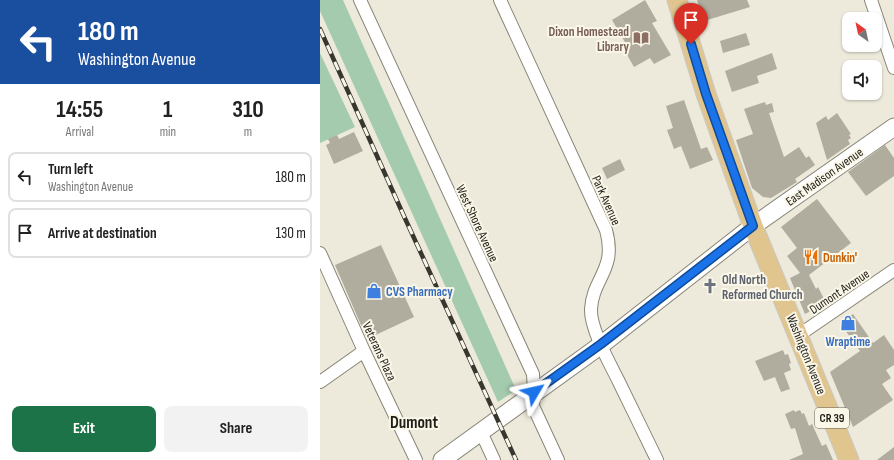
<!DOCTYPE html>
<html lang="en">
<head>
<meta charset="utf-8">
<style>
	:root { --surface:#fff; --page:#f2f2f2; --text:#222; --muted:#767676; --line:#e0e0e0; --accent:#1b7347 }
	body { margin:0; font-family:"Sofia Sans Condensed",sans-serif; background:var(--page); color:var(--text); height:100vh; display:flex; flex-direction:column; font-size:15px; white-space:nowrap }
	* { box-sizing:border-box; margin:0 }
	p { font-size:13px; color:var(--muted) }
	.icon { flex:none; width:22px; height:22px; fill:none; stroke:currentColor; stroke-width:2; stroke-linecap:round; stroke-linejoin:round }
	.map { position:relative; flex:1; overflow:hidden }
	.details { display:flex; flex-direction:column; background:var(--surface); width:320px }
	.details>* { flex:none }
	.guide { background:#1a4fa0; color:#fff; overflow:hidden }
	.needle { width:26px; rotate:327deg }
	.controls { position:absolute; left:522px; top:12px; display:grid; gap:8px }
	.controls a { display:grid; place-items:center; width:40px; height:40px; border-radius:8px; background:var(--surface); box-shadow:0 1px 3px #0004; font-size:20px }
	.pin { position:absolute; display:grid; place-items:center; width:34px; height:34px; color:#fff; margin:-41px -17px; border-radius:50% 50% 50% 0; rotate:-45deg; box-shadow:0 0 4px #0007 }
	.pin .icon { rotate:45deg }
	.me { position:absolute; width:44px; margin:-22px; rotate:54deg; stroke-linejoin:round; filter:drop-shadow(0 0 3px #0008) }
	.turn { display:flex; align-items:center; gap:14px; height:84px; padding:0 12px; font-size:18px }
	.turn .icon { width:52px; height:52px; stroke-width:2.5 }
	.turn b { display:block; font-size:28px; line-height:34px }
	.eta { display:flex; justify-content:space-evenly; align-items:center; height:68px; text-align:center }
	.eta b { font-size:24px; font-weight:700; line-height:28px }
	.primary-button { display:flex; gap:8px; margin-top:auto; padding:8px 12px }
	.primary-button a { flex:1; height:46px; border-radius:8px; background:var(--accent); color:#fff; font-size:16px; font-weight:700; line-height:46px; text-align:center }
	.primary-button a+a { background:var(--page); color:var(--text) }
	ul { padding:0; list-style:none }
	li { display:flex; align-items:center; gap:12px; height:50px; margin:0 8px 6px; padding:0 4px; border:2px solid var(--line); border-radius:8px }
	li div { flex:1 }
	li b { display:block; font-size:15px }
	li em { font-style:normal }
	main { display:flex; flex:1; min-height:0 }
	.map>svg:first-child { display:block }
	.green { fill:#a5cbae }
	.building { fill:#b0ad9f }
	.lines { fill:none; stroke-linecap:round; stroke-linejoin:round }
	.minor-casing { stroke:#888577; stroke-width:14 }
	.secondary-casing { stroke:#888577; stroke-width:19 }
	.primary-casing { stroke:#c9c9c8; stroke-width:21 }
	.minor { stroke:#fff; stroke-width:12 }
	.secondary { stroke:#fff; stroke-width:17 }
	.primary { stroke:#e0c58f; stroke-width:19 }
	.rail-casing { stroke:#37362f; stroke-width:4.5 }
	.rail { stroke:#faf7e8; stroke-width:3; stroke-dasharray:9; stroke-linecap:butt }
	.route-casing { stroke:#114b97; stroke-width:10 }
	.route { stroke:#1a73e8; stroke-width:7 }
	.labels { text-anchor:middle; stroke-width:4; stroke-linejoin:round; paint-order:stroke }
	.shield { fill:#faf7e8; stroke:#615f56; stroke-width:1 }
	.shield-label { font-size:12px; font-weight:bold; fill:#1f1e18 }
	.education-label { font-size:13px; font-weight:bold; fill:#785e54; stroke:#faf7e8; text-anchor:end }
	.street-label { font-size:13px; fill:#1f1e18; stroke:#faf7e8 }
	.food-label { font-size:13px; font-weight:bold; fill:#c56008; stroke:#faf7e8; text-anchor:start }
	.worship-label { font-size:13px; font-weight:bold; fill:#5b616d; stroke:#faf7e8; text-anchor:start }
	.shop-label { font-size:13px; font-weight:bold; fill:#366cbe; stroke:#faf7e8; text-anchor:start }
	.district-label { font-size:17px; font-weight:bold; fill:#1f1e18; stroke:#faf7e8 }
</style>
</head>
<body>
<main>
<section class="details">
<div class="guide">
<div class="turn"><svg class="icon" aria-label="left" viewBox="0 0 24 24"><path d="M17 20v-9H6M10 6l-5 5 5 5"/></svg><div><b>180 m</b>Washington Avenue</div></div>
</div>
<div class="eta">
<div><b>14:55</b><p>Arrival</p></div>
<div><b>1</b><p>min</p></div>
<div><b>310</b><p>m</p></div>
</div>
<ul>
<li><svg class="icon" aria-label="left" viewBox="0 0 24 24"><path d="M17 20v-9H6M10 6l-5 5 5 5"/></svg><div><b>Turn left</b><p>Washington Avenue</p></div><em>180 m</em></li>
<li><svg class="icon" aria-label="arrive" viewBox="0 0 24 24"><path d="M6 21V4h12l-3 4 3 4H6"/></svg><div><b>Arrive at destination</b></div><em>130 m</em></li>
</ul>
<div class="primary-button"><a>Exit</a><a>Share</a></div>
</section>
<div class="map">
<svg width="574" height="460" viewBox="0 0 574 460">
	<rect width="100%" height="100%" fill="#edeadb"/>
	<path class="green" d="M0 0H23L196 390 178 402 0 11Z
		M0 53 35 127 0 143Z"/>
	<path class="building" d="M325 0 337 21 332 23 351 55 334 64 330 58 314 67 302 46 306 44 292 20Z
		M377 0H427L430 7 384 21Z
		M426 33 430 45 403 53 400 41Z
		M452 53 457 69 437 76 439 83 412 92 405 71Z
		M364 100 381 149 387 147 393 160 370 169 361 146 354 149 347 130 353 128 346 106Z
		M445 102 446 105 452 103 454 112 449 113 464 157 479 147 486 158 489 156 495 165 475 179 477 182 451 198 443 197 432 188 416 140 433 134 424 109Z
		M517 113 531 134 529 135 531 138 528 140 530 144 507 160 496 123 506 116 508 120Z
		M34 132 43 151 14 164 6 145 10 143 8 139 17 135 19 139Z
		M565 145 574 158V176L546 196 528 172Z
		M300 159 305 170 287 179 282 168Z
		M497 199 531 243 489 275 496 289 498 287 506 303 485 314 470 278 480 273 467 256 477 248 461 227Z
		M61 245 94 317 47 339 15 265Z
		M533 314 553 343 564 335 574 350V365L566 370 571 378 562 384 573 400 533 427 510 372 540 351 520 323Z
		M463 350 465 355 468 354 471 363 469 364 471 370 464 373 470 389 461 392 455 377 444 381 435 361Z
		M474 410 475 412 480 410 482 414 484 413 489 426 492 424 502 446 506 444 513 460H469L483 454 475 428 471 429 465 414Z
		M574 447V460H557Z"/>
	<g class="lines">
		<defs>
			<path id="minor" d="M40 0 213 374 214 392 213 406 238 460
				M180 0 286 230C297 270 273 277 271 309 270 328 289 362 298 380 311 407 324 433 337 460
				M551 0 574 68
				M0 253 44 351 96 460
				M479 335 574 270
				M0 382 44 351
				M161 432 174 460"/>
			<path id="secondary" d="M122 460 281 345 433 226 574 127"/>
			<path id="primary" d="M357 0 386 94 433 226 529 460"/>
		</defs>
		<use href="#minor" class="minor-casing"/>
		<use href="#secondary" class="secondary-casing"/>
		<use href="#primary" class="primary-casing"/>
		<use href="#minor" class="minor"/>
		<use href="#secondary" class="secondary"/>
		<use href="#primary" class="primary"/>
		<defs>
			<path id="rail" d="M0 29 83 214 196 460"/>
		</defs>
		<use href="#rail" class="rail-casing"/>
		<use href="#rail" class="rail"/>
	</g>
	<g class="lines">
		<defs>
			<path id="route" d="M214 392 281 344 433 226 386 94 371 44"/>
		</defs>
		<use href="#route" class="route-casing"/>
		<use href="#route" class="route"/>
	</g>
	<defs>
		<symbol id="library-bare" viewBox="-9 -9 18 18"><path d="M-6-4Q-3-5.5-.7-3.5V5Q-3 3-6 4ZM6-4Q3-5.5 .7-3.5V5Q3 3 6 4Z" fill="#8d6e63" stroke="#faf7e8" stroke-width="2.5" paint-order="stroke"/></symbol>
		<symbol id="restaurant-bare" viewBox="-9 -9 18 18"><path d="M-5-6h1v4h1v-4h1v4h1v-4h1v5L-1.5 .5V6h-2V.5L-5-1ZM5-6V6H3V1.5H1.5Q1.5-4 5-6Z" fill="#e8710a" stroke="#faf7e8" stroke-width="2.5" paint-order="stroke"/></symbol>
		<symbol id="church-bare" viewBox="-9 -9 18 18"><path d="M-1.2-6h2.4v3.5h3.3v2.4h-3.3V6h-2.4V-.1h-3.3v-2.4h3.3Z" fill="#6b7280" stroke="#faf7e8" stroke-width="2.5" paint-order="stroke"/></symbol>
		<symbol id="shop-bare" viewBox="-9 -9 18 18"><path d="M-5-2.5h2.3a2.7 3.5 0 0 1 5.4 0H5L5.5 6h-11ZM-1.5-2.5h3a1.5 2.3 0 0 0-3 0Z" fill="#3f7fe0" stroke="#faf7e8" stroke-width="2.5" paint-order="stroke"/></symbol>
	</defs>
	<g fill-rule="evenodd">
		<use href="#library-bare" x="310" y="27" width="22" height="22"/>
		<use href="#restaurant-bare" x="480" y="246" width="22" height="22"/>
		<use href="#church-bare" x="379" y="275" width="22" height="22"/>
		<use href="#shop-bare" x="43" y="280" width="22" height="22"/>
		<use href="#shop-bare" x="517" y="312" width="22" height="22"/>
	</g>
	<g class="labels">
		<rect class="shield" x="495" y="408" width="34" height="20" rx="3"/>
		<g class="shield-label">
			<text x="512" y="422">CR 39</text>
		</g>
		<g class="education-label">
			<text x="309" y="36">Dixon Homestead<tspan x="309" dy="15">Library</tspan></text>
		</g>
		<g class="street-label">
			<text transform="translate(504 176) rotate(-35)" y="5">East Madison Avenue</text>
			<text transform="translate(287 200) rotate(66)" y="5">Park Avenue</text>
			<text transform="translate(158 223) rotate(65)" y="5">West Shore Avenue</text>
			<text transform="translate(519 291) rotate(-34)" y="5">Dumont Avenue</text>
			<text transform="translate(60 351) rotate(65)" y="5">Veterans Plaza</text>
			<text transform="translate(487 354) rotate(68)" y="5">Washington Avenue</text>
		</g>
		<g class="food-label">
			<text x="503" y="262">Dunkin'</text>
		</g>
		<g class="worship-label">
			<text x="402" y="284">Old North<tspan x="402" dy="15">Reformed Church</tspan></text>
		</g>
		<g class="shop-label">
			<text x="66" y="296">CVS Pharmacy</text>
			<text x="528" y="346" text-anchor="middle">Wraptime</text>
		</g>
		<g class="district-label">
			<text x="94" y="428">Dumont</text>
		</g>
	</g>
</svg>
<div class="controls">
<a><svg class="needle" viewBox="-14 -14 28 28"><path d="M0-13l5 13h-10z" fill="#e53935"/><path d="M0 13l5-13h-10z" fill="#767676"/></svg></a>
<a><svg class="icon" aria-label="sound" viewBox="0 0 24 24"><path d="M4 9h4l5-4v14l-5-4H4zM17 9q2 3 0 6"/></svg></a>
</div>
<div class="pin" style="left:371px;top:44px;background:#d93025"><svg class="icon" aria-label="arrive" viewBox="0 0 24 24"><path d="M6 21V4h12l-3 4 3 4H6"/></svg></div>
<svg class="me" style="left:214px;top:392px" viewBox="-20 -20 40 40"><path d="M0-17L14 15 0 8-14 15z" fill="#1a73e8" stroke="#fff" stroke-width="4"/></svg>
</div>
</main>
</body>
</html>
